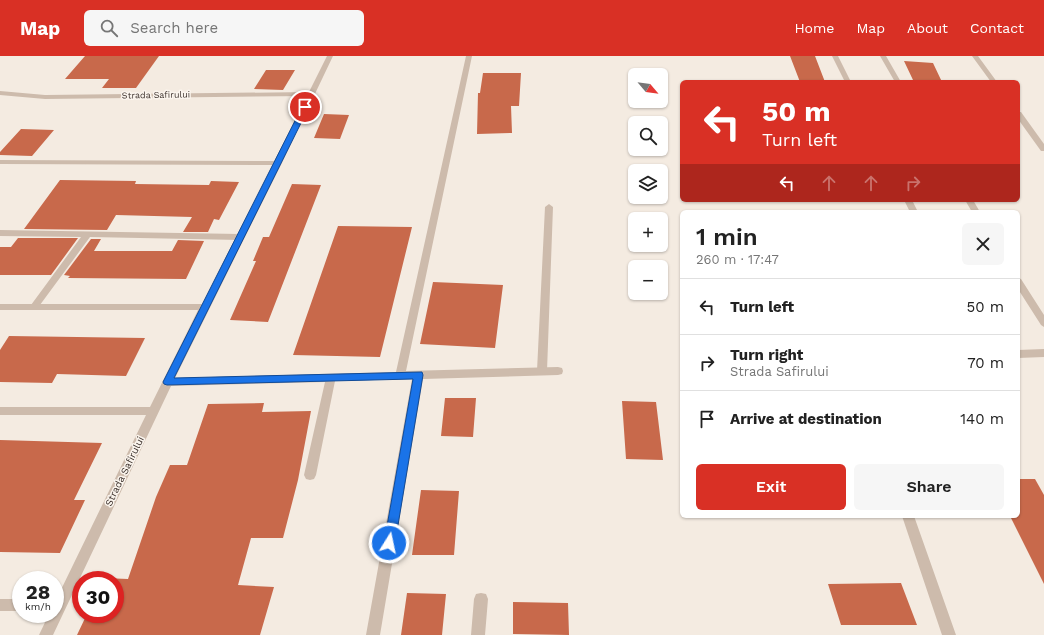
<!DOCTYPE html>
<html lang="en">
<head>
<meta charset="utf-8">
<style>
	:root { --surface:#fff; --page:#f6f6f6; --text:#222; --muted:#767676; --line:#e0e0e0; --accent:#d93025 }
	body { margin:0; font-family:"Work Sans",sans-serif; background:var(--page); color:var(--text); height:100vh; display:flex; flex-direction:column; font-size:15px; white-space:nowrap }
	* { box-sizing:border-box; margin:0 }
	p { font-size:13px; color:var(--muted) }
	.icon { flex:none; width:22px; height:22px; fill:none; stroke:currentColor; stroke-width:2; stroke-linecap:round; stroke-linejoin:round }
	.map { position:relative; flex:1; overflow:hidden }
	.drawer { position:absolute; left:680px; top:154px; width:340px; height:308px; display:flex; flex-direction:column; background:var(--surface); border-radius:6px; box-shadow:0 1px 3px #0004 }
	.drawer>* { flex:none }
	.banner { position:absolute; left:680px; top:24px; width:340px; height:122px; border-radius:6px; box-shadow:0 1px 3px #0004; background:#d93025; color:#fff; overflow:hidden }
	.needle { width:26px; rotate:119deg }
	.fabs { position:absolute; left:628px; top:12px; display:grid; gap:8px }
	.fabs a { display:grid; place-items:center; width:40px; height:40px; border-radius:6px; background:var(--surface); box-shadow:0 1px 3px #0004; font-size:20px }
	.speed { position:absolute; left:12px; top:515px; display:flex; gap:8px; font-size:20px; font-weight:700; text-align:center }
	.speed>* { display:grid; place-content:center; width:52px; height:52px; border-radius:50%; background:var(--surface); box-shadow:0 1px 3px #0004; line-height:1 }
	.speed small { font-size:10px; font-weight:400 }
	.speed .limit { border:6px solid #d22; background:#fff; color:#111 }
	.pin { position:absolute; display:grid; place-items:center; width:34px; height:34px; color:#fff; margin:-17px; border:2px solid #fff; border-radius:50%; box-shadow:0 1px 4px #0007 }
	.me { position:absolute; width:44px; margin:-22px; rotate:10deg; stroke-linejoin:round; filter:drop-shadow(0 0 3px #0008) }
	.turn { display:flex; align-items:center; gap:14px; height:84px; padding:0 16px; font-size:18px }
	.turn .icon { width:52px; height:52px; stroke-width:2.5 }
	.turn b { display:block; font-size:28px; line-height:34px }
	.lanes { display:flex; align-items:center; height:38px; padding:0 16px; background:#0003; justify-content:center; gap:20px; direction:ltr }
	.lanes .off { opacity:.35 }
	.round { display:grid; place-items:center; flex:none; width:42px; height:42px; border-radius:6px; background:var(--page) }
	.headline { display:flex; align-items:center; justify-content:space-between; height:68px; padding:0 16px }
	h1 { font-size:24px; font-weight:600; line-height:30px }
	.button { display:flex; gap:8px; margin-top:auto; padding:8px 16px }
	.button a { flex:1; height:46px; border-radius:6px; background:var(--accent); color:#fff; font-size:16px; font-weight:600; line-height:46px; text-align:center }
	.button a+a { background:var(--page); color:var(--text) }
	ul { padding:0; list-style:none }
	li { display:flex; align-items:center; gap:12px; height:56px; padding:0 16px; border-top:1px solid var(--line) }
	li div { flex:1 }
	li b { display:block; font-size:15px }
	li em { font-style:normal }
	header { display:flex; align-items:center; gap:24px; box-sizing:border-box; height:56px; padding:0 20px; background:var(--accent); color:#fff }
	header strong { font-size:19px }
	nav { display:flex; gap:22px; margin-inline-start:auto; font-size:14px }
	.search { width:280px; height:36px; background:var(--page); display:flex; align-items:center; gap:10px; box-sizing:border-box; padding:0 14px; border-radius:6px; color:var(--muted); font-size:15px }
	.map>svg:first-child { display:block }
	.building { fill:#c8694b }
	.lines { fill:none; stroke-linecap:round; stroke-linejoin:round }
	.service { fill:#cdbbac; fill-rule:evenodd }
	.minor { fill:#cdbbac; fill-rule:evenodd }
	.route { fill:#1a73e8; stroke:#114b97 }
	.labels { text-anchor:middle; stroke-width:3; stroke-linejoin:round; paint-order:stroke }
	.far-street-label { font-size:9px; fill:#3b302b; stroke:#fbf5ee }
	.street-label { font-size:10px; fill:#3b302b; stroke:#fbf5ee }
</style>
</head>
<body>
<header>
<strong>Map</strong>
<div class="search"><svg class="icon" aria-label="search" viewBox="0 0 24 24"><circle cx="10" cy="10" r="6"/><path d="M15 15l6 6"/></svg>Search here</div>
<nav><a>Home</a><a>Map</a><a>About</a><a>Contact</a></nav>
</header>
<div class="map">
<svg width="1044" height="579" viewBox="0 0 1044 579">
	<rect width="100%" height="100%" fill="#f4ebe1"/>
	<path class="building" d="M85 0H159L136 32H102L109 23H65Z
		M790 0H815L825 26H800Z
		M904 5 933 7 942 26 913 24Z
		M266 14H295L283 34 254 33Z
		M483 17H521L519 50H511L512 77 477 78 478 37H480Z
		M324 58 349 59 340 83 314 82Z
		M21 73 54 74 32 100 0 99V96Z
		M60 124 136 125 135 128 209 129 211 125 239 126 219 164 214 163 208 176H183L192 161 116 159 107 174 24 173Z
		M292 128 321 129 268 266 230 264 256 205H253L263 181H269Z
		M338 170 412 171 380 301 293 299Z
		M18 182H78L51 219H0V191H11Z
		M91 183H101L94 195H172L178 184 204 185 186 223 68 222 70 220 64 219Z
		M433 226 503 229 495 292 420 288Z
		M9 280 145 282 126 320 57 318 52 327 0 326V294Z
		M445 342H476L473 381 441 380Z
		M622 345 656 346 663 404 626 403Z
		M264 347 262 356 311 355 298 424 283 482H251L238 529 274 531 260 579H77L87 558H115V524H102L103 522 128 523 156 441 170 409H187L208 348Z
		M0 384 102 387 74 444H85L60 497 0 496Z
		M1018 423H1035L1044 439V528L1010 460H1018Z
		M421 434 459 435 454 499H412Z
		M901 527 917 569H841L828 528Z
		M407 537 446 538 442 579H401Z
		M513 546 568 547 569 579 513 578Z"/>
	<g class="lines">
		<path class="service" d="M0 104 278 105 282 107 278 109 0 108Z
			M549 148 553 151 547 315 546 318H538L537 315 545 151Z
			M0 174 240 178 244 181 240 184 90 181 37 253H31L29 251 31 249 81 181 0 180Z"/>
		<path class="minor" d="M327 0H333L282 107 175 322 396 316 466 0H472L406 315 558 311 562 312 563 315 562 318 558 319 423 323 380 579H366L412 323 335 325 316 419 314 423 310 424 306 423 304 419 325 326 171 330 53 579H39L49 558H55V546L146 359H0V351H150L198 254H0V248H202L307 40 45 43 0 39V35L45 39 309 36Z
			M832 0H838L851 26H845Z
			M880 0H886L901 26H895Z
			M972 0H978L997 26H991Z
			M1018 56H1021L1044 88V95H1041L1018 63Z
			M904 144H912L918 156H910Z
			M965 144H973L980 156H972Z
			M1018 222 1021 223 1044 259V271L1041 269 1018 233Z
			M1044 293V301L1018 302V294Z
			M902 460H914L956 579H942Z
			M481 537 486 538 488 543 485 579H471L474 543 476 538Z
			M0 543H21V555H0Z"/>
	</g>
	<path class="route" d="M305 49 309 51 174 322 422 316 423 319 395 487 393 491 389 492 385 491 384 487 413 323 167 329 164 328 163 326 302 51Z"/>
	<g class="labels">
		<g class="far-street-label">
			<text transform="translate(156 39) rotate(-1)" y="3">Strada Safirului</text>
		</g>
		<g class="street-label">
			<text transform="translate(124 415) rotate(-64)" y="4">Strada Safirului</text>
		</g>
	</g>
</svg>
<div class="fabs">
<a><svg class="needle" viewBox="-14 -14 28 28"><path d="M0-13l5 13h-10z" fill="#e53935"/><path d="M0 13l5-13h-10z" fill="#767676"/></svg></a>
<a><svg class="icon" aria-label="search" viewBox="0 0 24 24"><circle cx="10" cy="10" r="6"/><path d="M15 15l6 6"/></svg></a>
<a><svg class="icon" aria-label="layers" viewBox="0 0 24 24"><path d="M12 4l9 5-9 5-9-5zM3 14l9 5 9-5"/></svg></a>
<a>+</a>
<a>−</a>
</div>
<div class="speed"><div>28<small>km/h</small></div><div class="limit">30</div></div>
<div class="pin" style="left:305px;top:51px;background:#d93025"><svg class="icon" aria-label="arrive" viewBox="0 0 24 24"><path d="M6 21V4h12l-3 4 3 4H6"/></svg></div>
<svg class="me" style="left:389px;top:487px" viewBox="-20 -20 40 40"><circle r="17" fill="#1a73e8" stroke="#fff" stroke-width="3"/><path d="M0-11L8 9 0 5-8 9z" fill="#fff"/></svg>
<div class="banner">
<div class="turn"><svg class="icon" aria-label="left" viewBox="0 0 24 24"><path d="M17 20v-9H6M10 6l-5 5 5 5"/></svg><div><b>50 m</b>Turn left</div></div>
<div class="lanes"><svg class="icon" aria-label="left" viewBox="0 0 24 24"><path d="M17 20v-9H6M10 6l-5 5 5 5"/></svg><svg class="icon off" aria-label="ahead" viewBox="0 0 24 24"><path d="M12 20V5M6 11l6-6 6 6"/></svg><svg class="icon off" aria-label="ahead" viewBox="0 0 24 24"><path d="M12 20V5M6 11l6-6 6 6"/></svg><svg class="icon off" aria-label="right" viewBox="0 0 24 24"><path d="M7 20v-9h11M14 6l5 5-5 5"/></svg></div>
</div>
<section class="drawer">
<div class="headline"><div><h1>1 min</h1><p>260 m · 17:47</p></div><a class="round"><svg class="icon" aria-label="close" viewBox="0 0 24 24"><path d="M6 6l12 12M18 6L6 18"/></svg></a></div>
<ul>
<li><svg class="icon" aria-label="left" viewBox="0 0 24 24"><path d="M17 20v-9H6M10 6l-5 5 5 5"/></svg><div><b>Turn left</b></div><em>50 m</em></li>
<li><svg class="icon" aria-label="right" viewBox="0 0 24 24"><path d="M7 20v-9h11M14 6l5 5-5 5"/></svg><div><b>Turn right</b><p>Strada Safirului</p></div><em>70 m</em></li>
<li><svg class="icon" aria-label="arrive" viewBox="0 0 24 24"><path d="M6 21V4h12l-3 4 3 4H6"/></svg><div><b>Arrive at destination</b></div><em>140 m</em></li>
</ul>
<div class="button"><a>Exit</a><a>Share</a></div>
</section>
</div>
</body>
</html>
